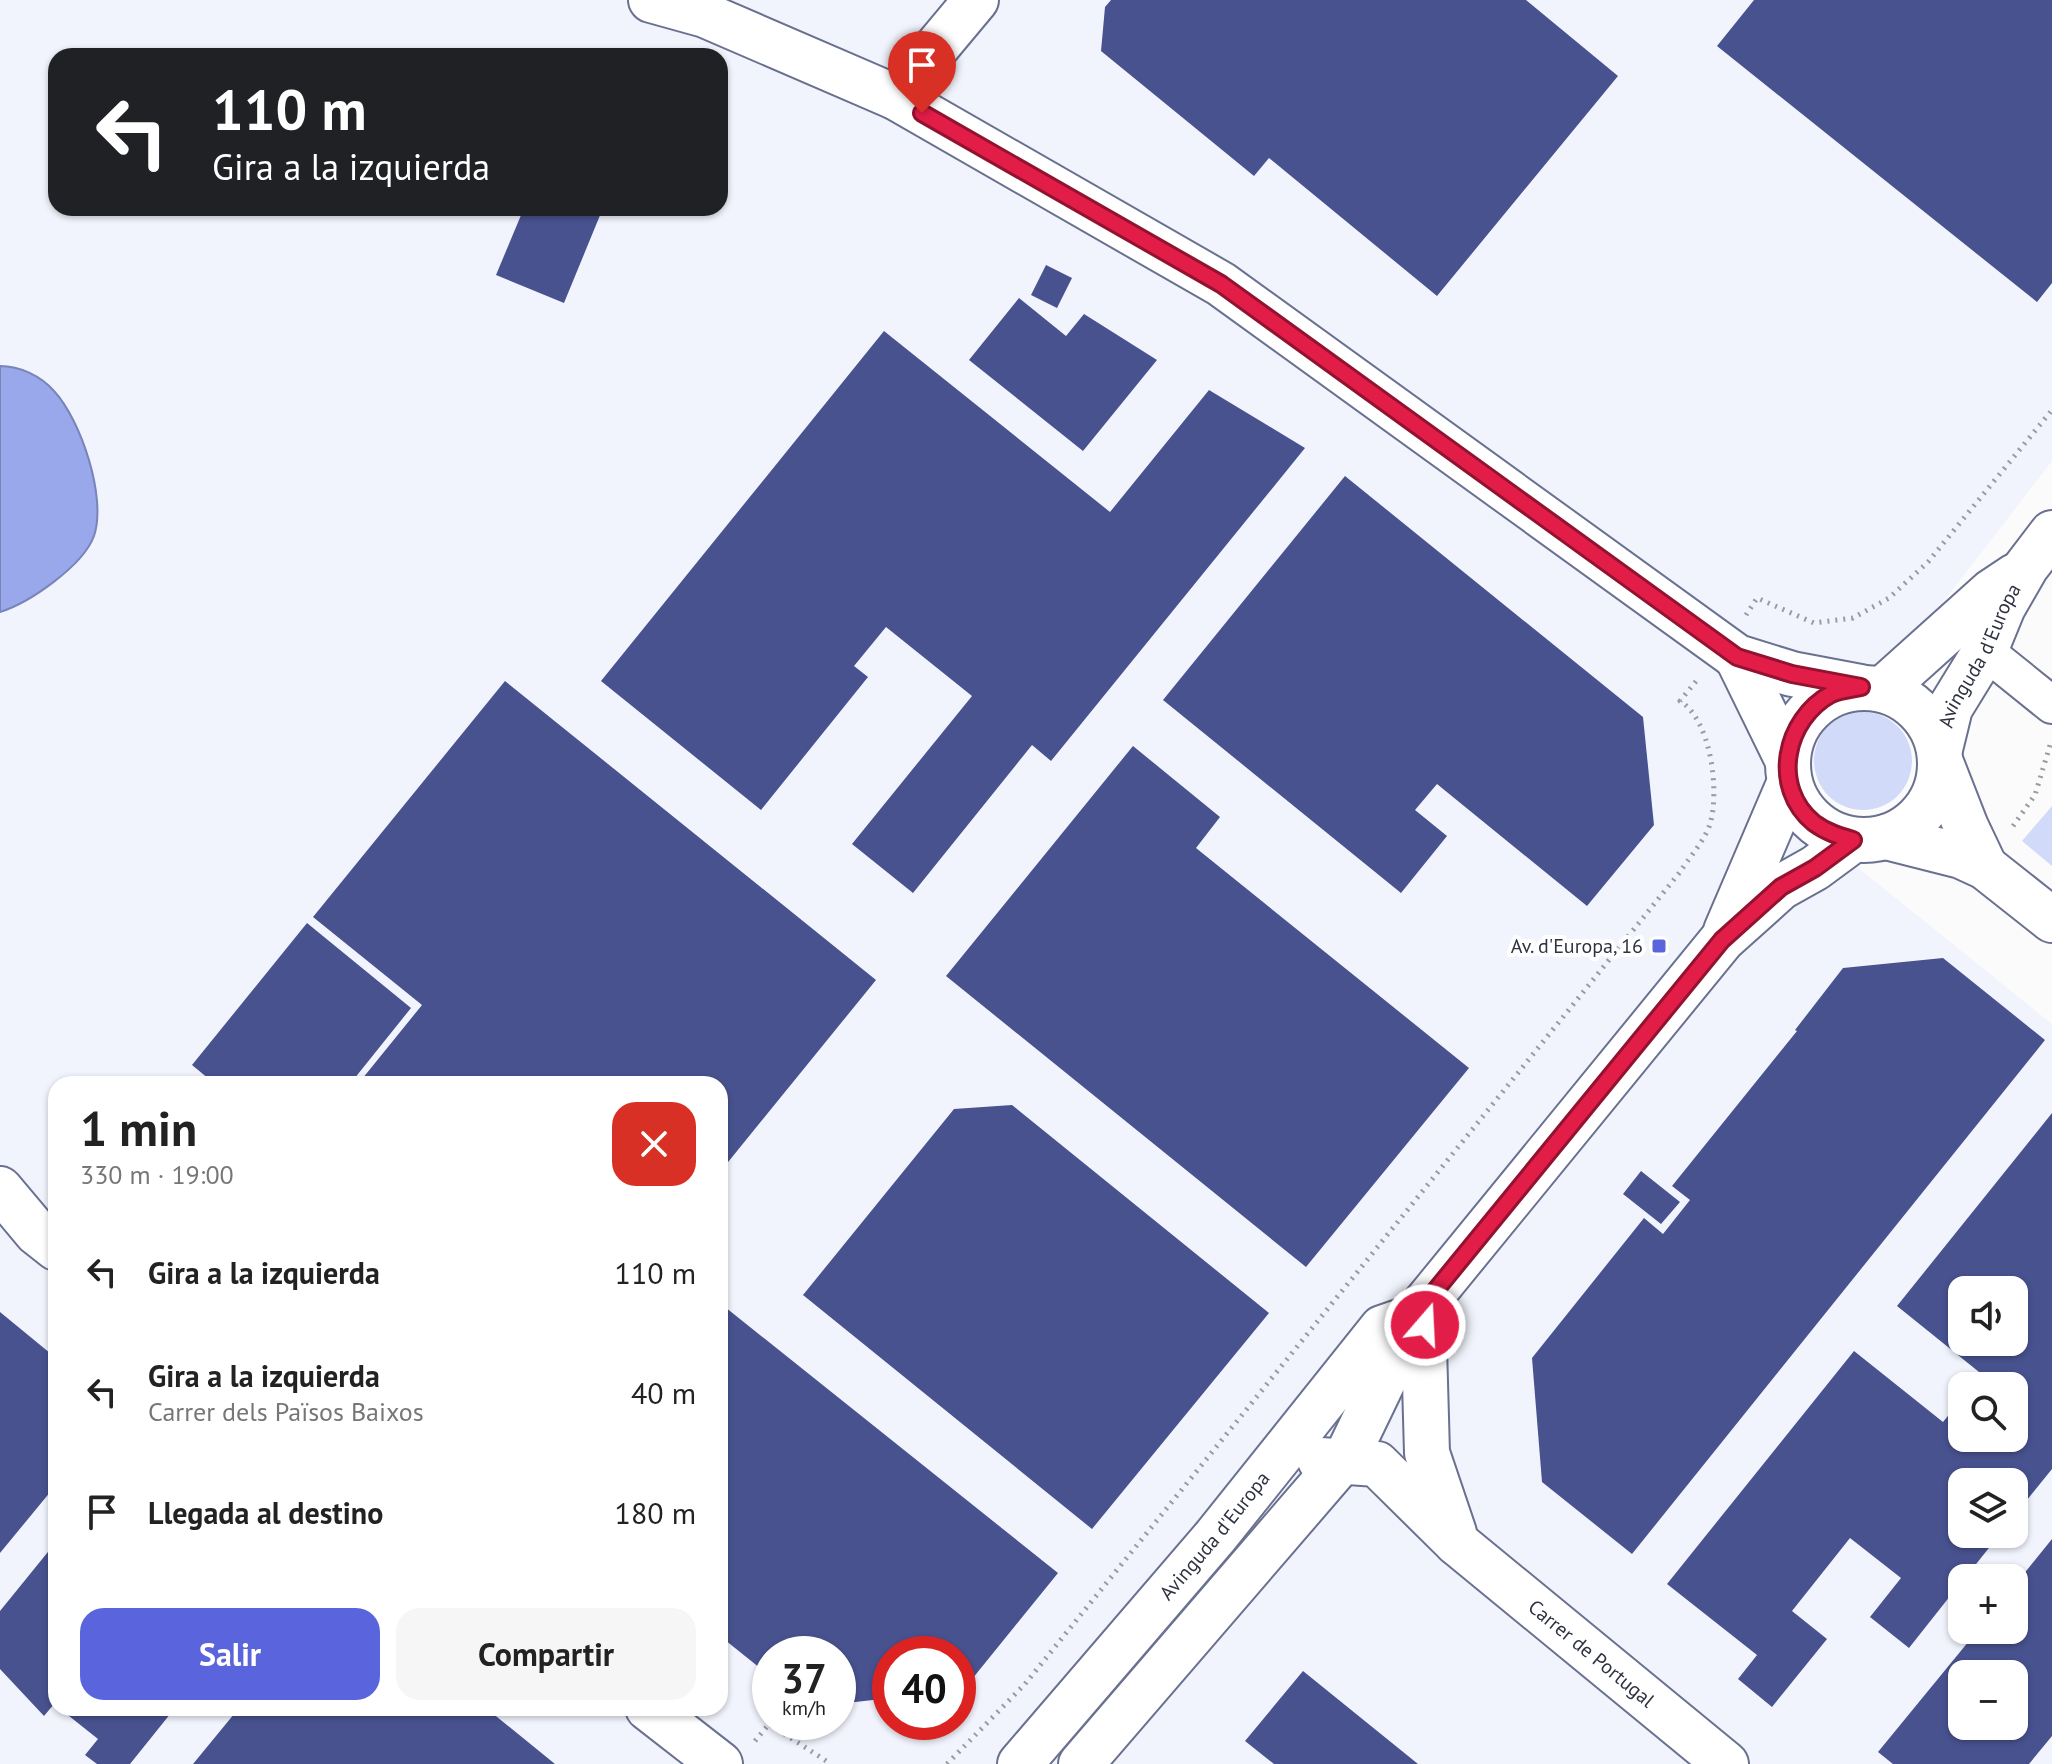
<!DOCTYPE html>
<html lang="es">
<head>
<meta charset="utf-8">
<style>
	:root { --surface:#fff; --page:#f6f6f6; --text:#222; --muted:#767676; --accent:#5a64dc }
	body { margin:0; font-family:"PT Sans",sans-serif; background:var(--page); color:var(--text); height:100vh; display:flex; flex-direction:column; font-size:30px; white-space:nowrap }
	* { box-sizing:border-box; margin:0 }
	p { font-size:26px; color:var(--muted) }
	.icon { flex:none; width:44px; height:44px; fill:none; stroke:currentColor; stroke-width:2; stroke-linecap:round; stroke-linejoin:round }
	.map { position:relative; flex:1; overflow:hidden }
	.side { position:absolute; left:48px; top:1076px; width:680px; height:640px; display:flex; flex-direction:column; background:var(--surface); border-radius:24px; box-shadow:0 2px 6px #0004 }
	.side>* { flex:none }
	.guide { position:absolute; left:48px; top:48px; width:680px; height:168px; border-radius:24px; box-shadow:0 2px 6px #0004; background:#202124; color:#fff; overflow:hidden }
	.buttons { position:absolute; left:1948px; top:1276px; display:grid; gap:16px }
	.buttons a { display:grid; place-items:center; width:80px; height:80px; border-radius:16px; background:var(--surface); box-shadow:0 2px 6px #0004; font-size:40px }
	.speed { position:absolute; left:752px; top:1636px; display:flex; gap:16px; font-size:40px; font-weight:700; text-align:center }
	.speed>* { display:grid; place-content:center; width:104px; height:104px; border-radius:50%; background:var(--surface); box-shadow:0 2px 6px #0004; line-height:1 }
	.speed small { font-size:20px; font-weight:400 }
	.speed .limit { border:12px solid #d22; background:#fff; color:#111 }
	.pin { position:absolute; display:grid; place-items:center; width:68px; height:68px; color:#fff; margin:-82px -34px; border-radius:50% 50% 50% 0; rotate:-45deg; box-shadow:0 0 8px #0007 }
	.pin .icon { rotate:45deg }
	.me { position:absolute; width:88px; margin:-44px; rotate:19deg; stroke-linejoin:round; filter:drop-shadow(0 0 6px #0008) }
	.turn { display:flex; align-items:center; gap:28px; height:168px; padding:0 32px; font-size:36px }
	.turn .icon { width:104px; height:104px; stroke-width:2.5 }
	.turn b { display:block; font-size:56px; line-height:68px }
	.round { display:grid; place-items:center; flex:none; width:84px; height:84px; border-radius:24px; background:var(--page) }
	.headline { display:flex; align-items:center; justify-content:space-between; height:136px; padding:0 32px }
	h1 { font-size:48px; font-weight:800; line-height:60px }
	.cta { display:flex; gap:16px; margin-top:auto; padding:16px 32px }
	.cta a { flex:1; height:92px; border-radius:24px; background:var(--accent); color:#fff; font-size:32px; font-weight:800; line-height:92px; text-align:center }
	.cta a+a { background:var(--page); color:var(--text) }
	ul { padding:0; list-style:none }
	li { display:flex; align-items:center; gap:24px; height:120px; padding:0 32px }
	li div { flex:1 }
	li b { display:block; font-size:30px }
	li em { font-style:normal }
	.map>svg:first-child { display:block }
	.built { fill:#f2f4fd; fill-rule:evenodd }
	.green { fill:#d2dafa }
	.water { fill:#99a7eb; stroke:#7984b8; stroke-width:2 }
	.building { fill:#48528f; fill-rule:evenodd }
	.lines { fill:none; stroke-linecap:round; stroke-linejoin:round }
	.pedestrian-casing { stroke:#6a7190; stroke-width:40 }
	.minor-casing { stroke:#6a7190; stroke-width:48 }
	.tertiary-casing { stroke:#6a7190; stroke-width:48 }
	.path { stroke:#9a9ba2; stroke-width:5; stroke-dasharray:2 6; stroke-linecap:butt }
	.pedestrian { stroke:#fff; stroke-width:36 }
	.minor { stroke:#fff; stroke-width:44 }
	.tertiary { stroke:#fff; stroke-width:44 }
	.route-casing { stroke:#92132f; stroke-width:20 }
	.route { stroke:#e11d48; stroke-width:14 }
	.poi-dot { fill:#5a64dc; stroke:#fff; stroke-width:3 }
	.labels { text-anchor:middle; stroke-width:8; stroke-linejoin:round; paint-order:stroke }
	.street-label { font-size:20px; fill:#2f3240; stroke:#fff }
	.poi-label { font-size:20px; fill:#2f3240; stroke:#fff; text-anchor:end }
</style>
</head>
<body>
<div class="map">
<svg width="2052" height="1764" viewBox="0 0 2052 1764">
	<rect width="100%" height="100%" fill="#fbfbfb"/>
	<path class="built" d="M0 0H2052V461L1784 808 2052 1024V1764H0ZM56 56H720V208H56ZM56 1084H720V1708H56ZM1962 1290H2014V1342H1962ZM1962 1386H2014V1438H1962ZM1962 1482H2014V1534H1962ZM1962 1578H2014V1630H1962ZM770 1654H838V1722H770ZM890 1654H958V1722H890ZM1962 1674H2014V1726H1962Z"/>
	<path class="green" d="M1814 761a49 49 0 1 1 98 0a49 49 0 1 1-98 0Z
		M2052 806V866L2022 841Z"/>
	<path class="water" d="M0 366C20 366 41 376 54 391 81 420 107 498 94 536 83 566 29 603 0 612Z"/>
	<path class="building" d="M1111 0H1526L1618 76 1437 296 1269 158 1254 176 1101 51 1105 7Z
		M1754 0H2052V283L2037 302 1717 46Z
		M524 208H603L564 303 496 275Z
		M1046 265 1072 278 1057 308 1031 295Z
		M1019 298 1066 336 1084 314 1157 360 1083 451 969 360Z
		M884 331 1110 512 1209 390 1305 448 1051 761 1032 745 913 893 852 844 972 696 886 627 854 666 868 677 761 810 601 681Z
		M1345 476 1643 717 1654 825 1587 906 1437 784 1415 810 1447 836 1401 893 1163 700Z
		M505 681 876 980 720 1172V1084H358L422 1005 313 917Z
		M1133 746 1220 817 1196 848 1469 1068 1306 1267 946 976Z
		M307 923 411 1008 350 1084H215L192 1065Z
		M1943 958 2045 1040 1632 1554 1542 1482 1532 1358 1644 1218 1663 1234 1690 1200 1672 1186 1797 1031 1795 1030 1843 968Z
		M1012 1105 1269 1313 1092 1529 803 1295 954 1109Z
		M2052 1113V1469L2014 1516V1482H1962V1534H2000L1965 1578H1962V1581L1909 1648 1870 1617 1901 1578 1850 1538 1792 1611 1827 1639 1772 1707 1738 1679 1757 1655 1667 1584 1854 1351 1943 1422 1960 1401 1957 1399 1962 1393V1438H2014V1386H1967L1979 1372 1897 1306ZM1962 1290H2014V1342H1962Z
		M1641 1171 1680 1202 1661 1224 1623 1194Z
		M720 1303 1058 1573 964 1689 958 1690V1654H890V1698L838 1704V1654H770V1676L720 1636Z
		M0 1312 56 1358V1485L0 1553Z
		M2052 1539V1736L2029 1764H1893L1878 1752 1978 1630H2014V1586ZM1962 1674H2014V1726H1962Z
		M56 1542V1705L54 1704 44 1716 0 1669V1611Z
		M1303 1671 1418 1764H1274L1245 1741Z
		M59 1708H175L130 1764H97L85 1755 98 1739Z
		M239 1708H486L555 1764H193Z"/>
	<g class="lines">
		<defs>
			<path id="pedestrian" d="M1985 651 2052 705"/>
			<g id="minor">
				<path d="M651 0 705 15 895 97 1221 284 1737 657 1792 674 1861 687"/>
				<path d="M895 97 976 0"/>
				<path d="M1737 657 1787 759"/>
				<path d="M1941 763 1966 827 1985 867"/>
				<path d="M1886 837 1961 856 1985 867 2052 920"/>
				<path d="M0 1189 37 1233 56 1248"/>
				<path id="s1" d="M1457 1543 1726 1764"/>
				<path d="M648 1708 720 1764"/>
			</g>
			<g id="tertiary">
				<circle cx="1864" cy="764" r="76"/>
				<path d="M1883 689 1991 592 2015 576"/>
				<path id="s2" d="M1940 749 1950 708 1985 651 2003 607 2026 567 2052 533"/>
				<path d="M1726 931 1789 784"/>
				<path d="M1426 1307 1424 1347 1427 1453 1454 1533"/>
				<path d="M1320 1460 1377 1464 1457 1543"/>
				<path id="s3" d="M1020 1764 1215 1537 1382 1328 1411 1318"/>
				<path d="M1081 1764 1348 1454 1414 1317 1722 940 1781 887 1815 868 1853 840"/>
			</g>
		</defs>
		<use href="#pedestrian" class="pedestrian-casing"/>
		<use href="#minor" class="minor-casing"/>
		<use href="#tertiary" class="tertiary-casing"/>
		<path class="path" d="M1746 615 1757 598 1814 623 1853 618 1889 598 1928 562 2052 410
			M2013 826 2035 795 2051 742
			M755 1741 769 1724 831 1764
			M947 1764 1025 1684 1680 872C1689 858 1705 840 1710 824 1720 791 1711 720 1680 701L1697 680"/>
		<use href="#pedestrian" class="pedestrian"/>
		<use href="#minor" class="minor"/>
		<use href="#tertiary" class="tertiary"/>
	</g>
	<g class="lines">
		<defs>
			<path id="route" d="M922 113 1221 284 1737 657 1792 674 1861 687C1852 689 1840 690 1831 694 1785 719 1770 787 1814 823 1826 832 1839 836 1853 840L1815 868 1781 887 1722 940 1426 1302 1425 1325"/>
		</defs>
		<use href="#route" class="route-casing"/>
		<use href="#route" class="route"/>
	</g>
	<rect class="poi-dot" x="1651" y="938" width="16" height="16" rx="4"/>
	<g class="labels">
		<g class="street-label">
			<text dy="7" stroke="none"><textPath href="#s2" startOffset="102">Avinguda d'Europa</textPath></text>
			<text dy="7" stroke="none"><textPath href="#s3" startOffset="300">Avinguda d'Europa</textPath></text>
			<text dy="7" stroke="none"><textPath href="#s1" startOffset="174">Carrer de Portugal</textPath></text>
		</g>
		<g class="poi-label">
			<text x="1643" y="953">Av. d'Europa, 16</text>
		</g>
	</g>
</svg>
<div class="buttons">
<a><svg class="icon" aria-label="sound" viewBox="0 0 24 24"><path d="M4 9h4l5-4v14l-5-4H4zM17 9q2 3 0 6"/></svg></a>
<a><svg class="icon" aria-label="search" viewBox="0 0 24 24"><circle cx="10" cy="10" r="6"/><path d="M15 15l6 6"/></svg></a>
<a><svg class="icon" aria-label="layers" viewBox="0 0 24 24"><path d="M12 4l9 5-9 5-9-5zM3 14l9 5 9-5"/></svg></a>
<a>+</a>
<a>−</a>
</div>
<div class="speed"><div>37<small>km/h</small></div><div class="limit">40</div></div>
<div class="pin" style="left:922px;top:113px;background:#d93025"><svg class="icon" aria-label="arrive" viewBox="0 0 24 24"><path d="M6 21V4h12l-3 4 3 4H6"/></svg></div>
<svg class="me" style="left:1425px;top:1325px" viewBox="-20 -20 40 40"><circle r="17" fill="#e11d48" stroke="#fff" stroke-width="3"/><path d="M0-11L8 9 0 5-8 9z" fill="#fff"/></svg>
<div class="guide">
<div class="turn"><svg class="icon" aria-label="left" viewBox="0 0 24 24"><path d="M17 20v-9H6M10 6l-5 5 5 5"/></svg><div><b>110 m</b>Gira a la izquierda</div></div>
</div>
<section class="side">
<div class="headline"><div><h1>1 min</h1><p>330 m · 19:00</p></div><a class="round" style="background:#d93025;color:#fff"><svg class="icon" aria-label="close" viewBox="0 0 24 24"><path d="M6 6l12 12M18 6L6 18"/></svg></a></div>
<ul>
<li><svg class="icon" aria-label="left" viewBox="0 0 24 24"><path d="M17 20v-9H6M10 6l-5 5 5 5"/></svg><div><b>Gira a la izquierda</b></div><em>110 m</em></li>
<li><svg class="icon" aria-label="left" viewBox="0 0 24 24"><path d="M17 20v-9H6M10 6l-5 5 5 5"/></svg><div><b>Gira a la izquierda</b><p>Carrer dels Països Baixos</p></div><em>40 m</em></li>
<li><svg class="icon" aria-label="arrive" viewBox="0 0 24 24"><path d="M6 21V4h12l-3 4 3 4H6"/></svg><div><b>Llegada al destino</b></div><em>180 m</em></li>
</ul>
<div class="cta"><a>Salir</a><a>Compartir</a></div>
</section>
</div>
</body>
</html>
